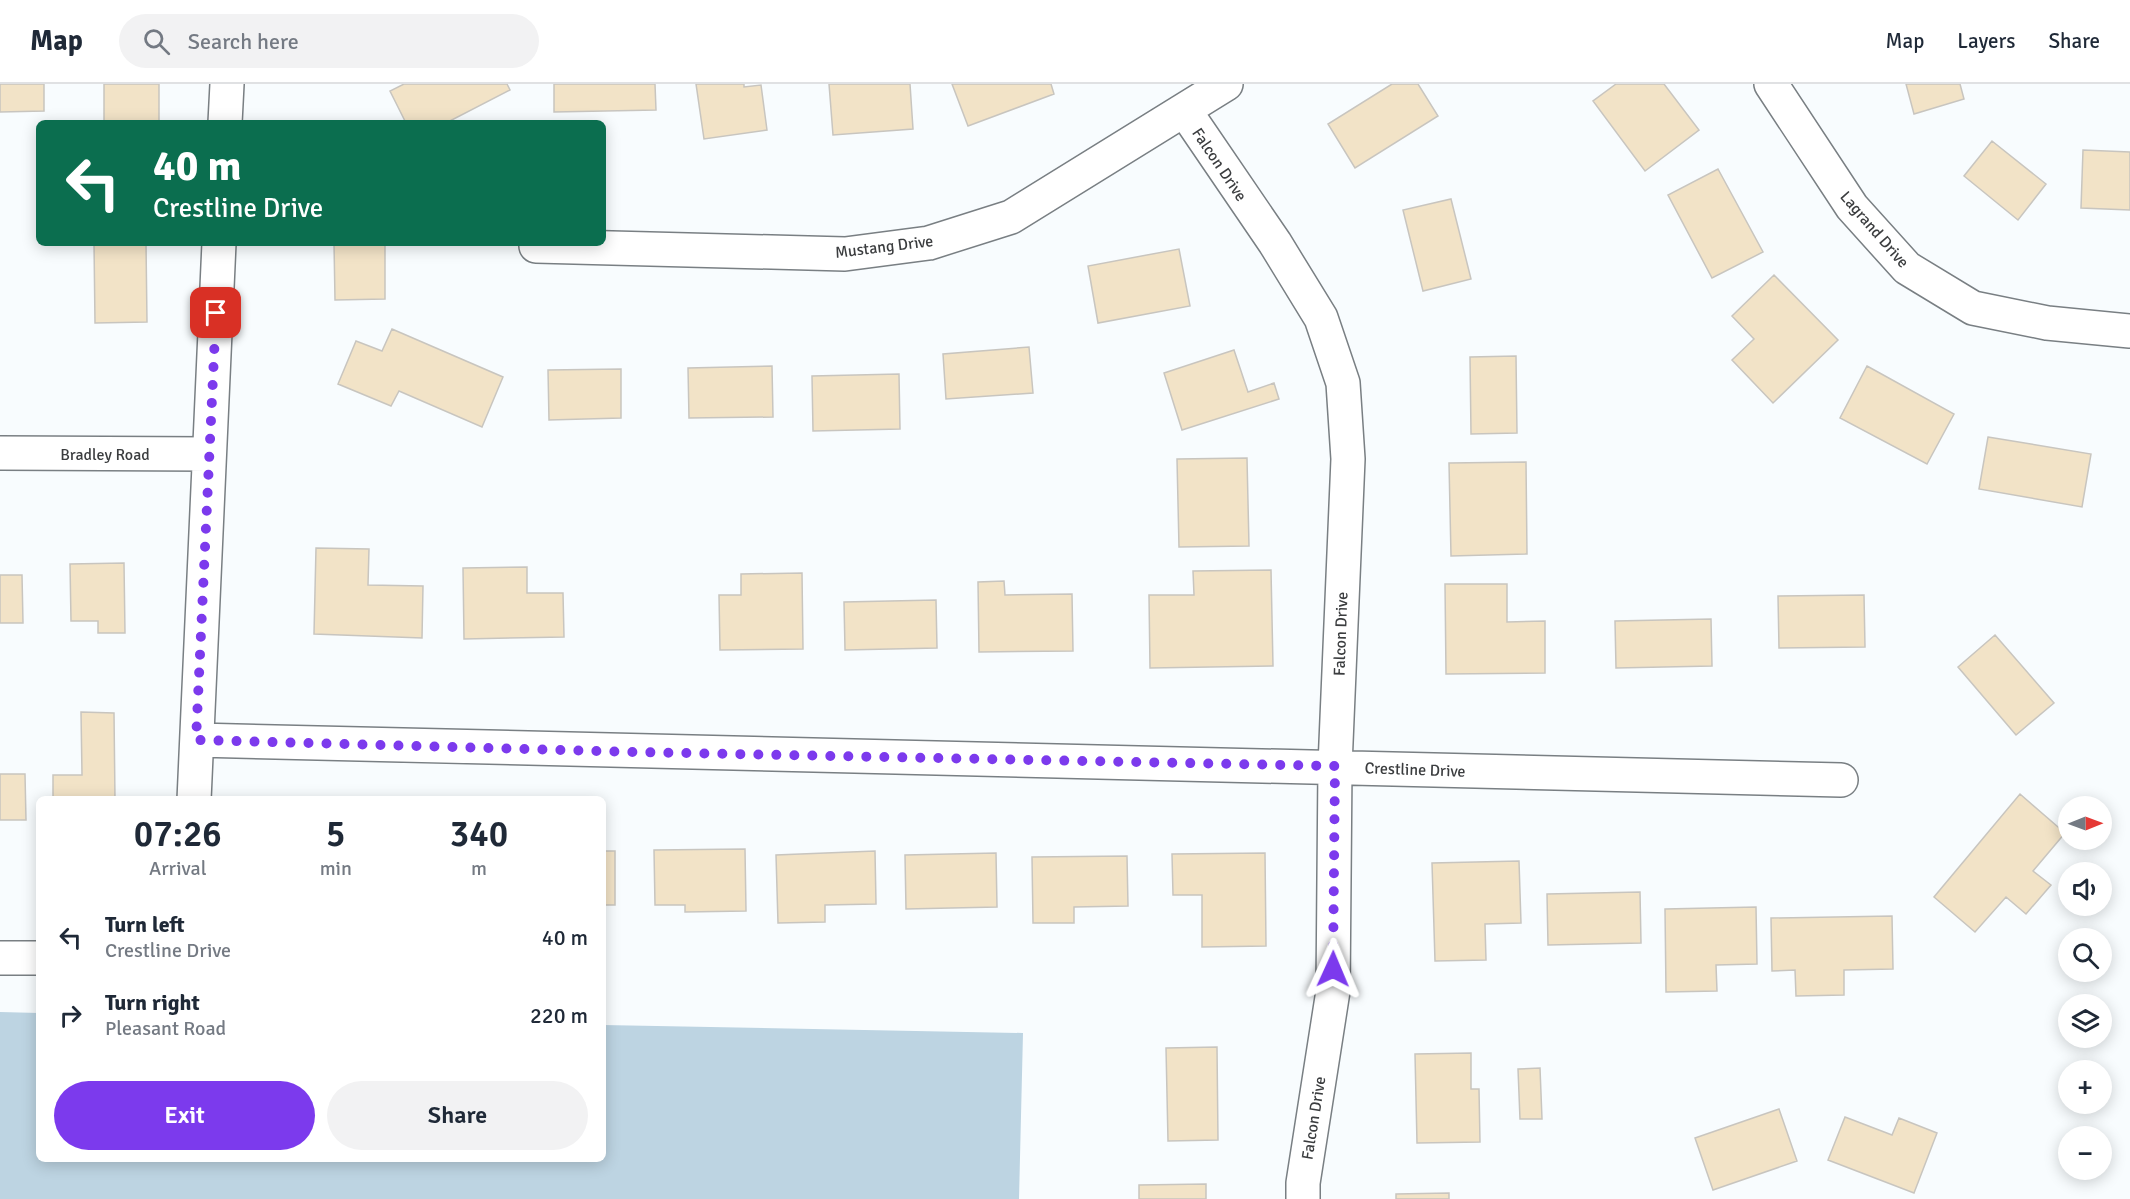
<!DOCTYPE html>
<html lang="en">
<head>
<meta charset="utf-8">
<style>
	:root { --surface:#fff; --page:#f2f2f3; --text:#1f2937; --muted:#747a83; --line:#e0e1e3; --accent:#7c3aed }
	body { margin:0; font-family:Signika,sans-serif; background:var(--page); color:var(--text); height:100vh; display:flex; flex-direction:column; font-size:22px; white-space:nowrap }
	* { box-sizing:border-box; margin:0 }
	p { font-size:20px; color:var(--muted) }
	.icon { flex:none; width:33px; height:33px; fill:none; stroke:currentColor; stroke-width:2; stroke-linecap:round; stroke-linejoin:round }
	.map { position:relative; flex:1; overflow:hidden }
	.drawer { position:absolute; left:36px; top:712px; width:570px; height:366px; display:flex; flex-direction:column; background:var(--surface); border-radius:9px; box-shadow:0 3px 15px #0003 }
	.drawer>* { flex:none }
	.banner { position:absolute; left:36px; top:36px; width:570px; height:126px; border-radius:9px; box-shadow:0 3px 15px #0003; background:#0b6e4f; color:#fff; overflow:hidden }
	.needle { width:39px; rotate:89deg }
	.tools { position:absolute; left:2058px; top:712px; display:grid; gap:12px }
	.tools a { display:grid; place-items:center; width:54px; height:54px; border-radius:50%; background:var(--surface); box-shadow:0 3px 15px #0003; font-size:30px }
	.pin { position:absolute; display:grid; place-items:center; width:51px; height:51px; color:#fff; margin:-26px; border-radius:12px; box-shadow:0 3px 9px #0006 }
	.me { position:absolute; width:66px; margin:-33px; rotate:1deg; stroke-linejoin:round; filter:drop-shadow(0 0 4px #0008) }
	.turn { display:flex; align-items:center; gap:21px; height:126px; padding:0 18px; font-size:27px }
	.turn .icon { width:78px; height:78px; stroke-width:2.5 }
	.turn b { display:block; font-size:42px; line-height:51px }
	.eta { display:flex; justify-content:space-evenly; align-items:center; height:102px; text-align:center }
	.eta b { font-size:36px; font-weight:600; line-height:42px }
	.cta { display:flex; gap:12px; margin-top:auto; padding:12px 18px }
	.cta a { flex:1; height:69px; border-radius:36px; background:var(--accent); color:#fff; font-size:24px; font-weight:600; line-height:69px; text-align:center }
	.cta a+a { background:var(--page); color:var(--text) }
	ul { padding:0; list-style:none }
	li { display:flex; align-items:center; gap:18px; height:78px; padding:0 18px }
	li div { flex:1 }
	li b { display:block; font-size:22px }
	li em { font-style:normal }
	header { display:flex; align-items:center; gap:36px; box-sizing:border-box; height:84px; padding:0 30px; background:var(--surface); border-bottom:2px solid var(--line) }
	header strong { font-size:28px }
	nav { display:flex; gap:33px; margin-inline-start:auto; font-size:21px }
	.search { width:420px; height:54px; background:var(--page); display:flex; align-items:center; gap:15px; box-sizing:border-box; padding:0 21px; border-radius:33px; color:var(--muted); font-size:22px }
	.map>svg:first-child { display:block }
	.green { fill:#bdd4e2 }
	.building { fill:#f2e3c7; stroke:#c8c5bf; stroke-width:1.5 }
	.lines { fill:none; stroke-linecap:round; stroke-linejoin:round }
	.minor-casing { stroke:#797f83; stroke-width:36 }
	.minor { stroke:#fff; stroke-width:33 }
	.route { stroke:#7c3aed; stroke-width:10; stroke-dasharray:0 18 }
	.labels { text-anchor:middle; stroke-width:4.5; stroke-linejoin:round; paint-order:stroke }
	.street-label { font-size:16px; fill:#3b3d3f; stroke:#fff }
</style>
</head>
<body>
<header>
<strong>Map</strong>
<div class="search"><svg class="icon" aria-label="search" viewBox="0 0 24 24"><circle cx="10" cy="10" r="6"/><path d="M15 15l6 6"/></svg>Search here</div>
<nav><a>Map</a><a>Layers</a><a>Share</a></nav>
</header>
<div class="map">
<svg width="2130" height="1115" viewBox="0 0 2130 1115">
	<rect width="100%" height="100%" fill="#f8fcfe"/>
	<path class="green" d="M0 928 39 929V1076H603V941L1023 949 1019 1115H0Z"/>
	<path class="building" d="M0 0H44V27L0 28Z
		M104 0H159V39H104Z
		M404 0H507L510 6 446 39H406L390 7Z
		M554 0H655L656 26 554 28Z
		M696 0H744V3L761 1 767 46 704 55Z
		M829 0H910L913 45 833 51Z
		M952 0H1051L1054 10 968 42Z
		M1392 0H1418L1438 32 1355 84 1328 40Z
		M1616 0H1664L1699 46 1645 87 1593 17Z
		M1906 0H1960L1964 15 1914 30Z
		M1992 57 2046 100 2018 136 1964 92Z
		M2083 66 2130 68V126L2081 124Z
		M1718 85 1763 168 1712 194 1668 111Z
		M1451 115 1471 195 1423 207 1403 126Z
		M94 159H146L147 238 95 239Z
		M334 159H385V215L335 216Z
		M1179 165 1190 222 1098 239 1088 182Z
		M1774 191 1838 256 1773 319 1732 276 1754 255 1732 232Z
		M392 245 503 293 482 343 399 307 391 322 338 300 356 257 382 267Z
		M1029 263 1033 309 946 315 943 270Z
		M1234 266 1248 308 1274 299 1279 315 1182 346 1164 289Z
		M1516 272 1517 349 1471 350 1470 273Z
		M772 282 773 333 689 334 688 284Z
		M1867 282 1954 330 1927 380 1840 334Z
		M621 285V334L549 336 548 286Z
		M899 290 900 345 813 347 812 292Z
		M1988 353 2091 370 2082 423 1979 405Z
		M1247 374 1249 462 1179 463 1177 375Z
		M1526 378 1527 470 1451 472 1449 379Z
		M316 464 369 465 368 501 423 502 422 554 314 550Z
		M124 479 125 549H98V537H71L70 480Z
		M527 483V509H563L564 553 464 555 463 484Z
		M1271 486 1273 582 1150 584 1149 511H1194L1193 487Z
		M802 489 803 565 720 566 719 511H741V490Z
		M0 491H22L23 539H0Z
		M1004 497 1005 511 1072 510 1073 567 979 568 978 498Z
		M1445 500H1507V538L1545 537V589L1446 590Z
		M1864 511 1865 563 1779 564 1778 512Z
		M936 516 937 564 845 566 844 518Z
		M1711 535 1712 582 1616 584 1615 537Z
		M1995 551 2054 619 2016 651 1958 583Z
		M81 628 114 629 115 716H53V691H82Z
		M0 690H25L26 736H0Z
		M2020 710 2065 749 2033 787 2051 801 2026 830 2006 813 1975 848 1934 813Z
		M745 765 746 827 685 828V821H655L654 766Z
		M603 767H615V821H603Z
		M875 767 876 820 825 821V838L778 839 776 771Z
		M996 769 997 823 906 825 905 771Z
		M1265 769 1266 862 1202 863V811H1173L1172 770Z
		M1127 772 1128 822 1074 823V839H1033L1032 773Z
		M1519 777 1521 839 1485 840 1486 876 1435 877 1432 779Z
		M1640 808 1641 859 1548 861 1547 810Z
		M1756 823 1757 880 1716 881 1717 907 1666 908 1665 825Z
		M1892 832 1893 885 1844 886V911L1796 912 1795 886 1772 887 1771 834Z
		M1217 963 1218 1056 1168 1057 1166 964Z
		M1471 969V1005H1479L1480 1058 1417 1059 1415 970Z
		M1540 984 1542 1035H1520L1518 985Z
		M1779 1025 1797 1077 1713 1106 1695 1054Z
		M1845 1033 1892 1051 1899 1034 1937 1049 1914 1109 1828 1076Z
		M1206 1100V1115H1139V1101Z
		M1449 1109V1115H1396V1110Z"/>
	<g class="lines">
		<defs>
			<path id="minor" d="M1771 0 1852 123 1907 184 1973 224 2047 239 2130 247
				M1185 27 1275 159 1321 234 1343 299 1348 375 1335 682 1333 907 1303 1099V1115
				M225 39 227 0
				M536 162 845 170 929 159 1011 133 1226 0
				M0 369 209 370
				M197 656 1841 696
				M194 716 219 159
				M0 874H39"/>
		</defs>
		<use href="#minor" class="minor-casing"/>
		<use href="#minor" class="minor"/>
	</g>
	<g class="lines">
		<path class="route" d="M216 229 196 656 633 668 1335 682 1333 885"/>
	</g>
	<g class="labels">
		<g class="street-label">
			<text transform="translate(1220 80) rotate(56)" y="6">Falcon Drive</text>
			<text transform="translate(1875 145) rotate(49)" y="6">Lagrand Drive</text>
			<text transform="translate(884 162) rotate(-7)" y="6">Mustang Drive</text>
			<text x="105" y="376">Bradley Road</text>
			<text transform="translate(1340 550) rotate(-88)" y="6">Falcon Drive</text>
			<text transform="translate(1415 685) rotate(2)" y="6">Crestline Drive</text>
			<text transform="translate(1313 1034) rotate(-81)" y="6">Falcon Drive</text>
		</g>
	</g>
</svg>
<div class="tools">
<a><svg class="needle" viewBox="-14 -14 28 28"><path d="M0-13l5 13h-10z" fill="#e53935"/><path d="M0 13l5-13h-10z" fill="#747a83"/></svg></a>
<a><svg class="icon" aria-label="sound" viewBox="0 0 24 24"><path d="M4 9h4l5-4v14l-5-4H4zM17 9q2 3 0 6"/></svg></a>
<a><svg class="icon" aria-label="search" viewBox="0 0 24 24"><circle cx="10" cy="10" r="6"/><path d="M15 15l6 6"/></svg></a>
<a><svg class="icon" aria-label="layers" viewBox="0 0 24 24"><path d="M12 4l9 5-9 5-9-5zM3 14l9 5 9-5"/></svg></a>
<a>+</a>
<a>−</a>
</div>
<div class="pin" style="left:216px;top:229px;background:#d93025"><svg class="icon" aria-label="arrive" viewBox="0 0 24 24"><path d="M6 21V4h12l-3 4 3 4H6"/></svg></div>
<svg class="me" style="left:1333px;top:885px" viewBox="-20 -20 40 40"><path d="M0-17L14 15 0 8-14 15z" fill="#7c3aed" stroke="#fff" stroke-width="4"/></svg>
<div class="banner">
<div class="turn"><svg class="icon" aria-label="left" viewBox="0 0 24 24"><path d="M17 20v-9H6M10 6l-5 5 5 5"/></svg><div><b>40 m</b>Crestline Drive</div></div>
</div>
<section class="drawer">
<div class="eta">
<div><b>07:26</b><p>Arrival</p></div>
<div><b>5</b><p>min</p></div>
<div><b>340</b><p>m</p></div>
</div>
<ul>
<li><svg class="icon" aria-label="left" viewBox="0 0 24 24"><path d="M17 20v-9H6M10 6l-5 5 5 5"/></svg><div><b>Turn left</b><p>Crestline Drive</p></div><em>40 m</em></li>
<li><svg class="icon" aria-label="right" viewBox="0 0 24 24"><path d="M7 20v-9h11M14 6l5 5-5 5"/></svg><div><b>Turn right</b><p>Pleasant Road</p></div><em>220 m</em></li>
</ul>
<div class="cta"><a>Exit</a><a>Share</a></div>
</section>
</div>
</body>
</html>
